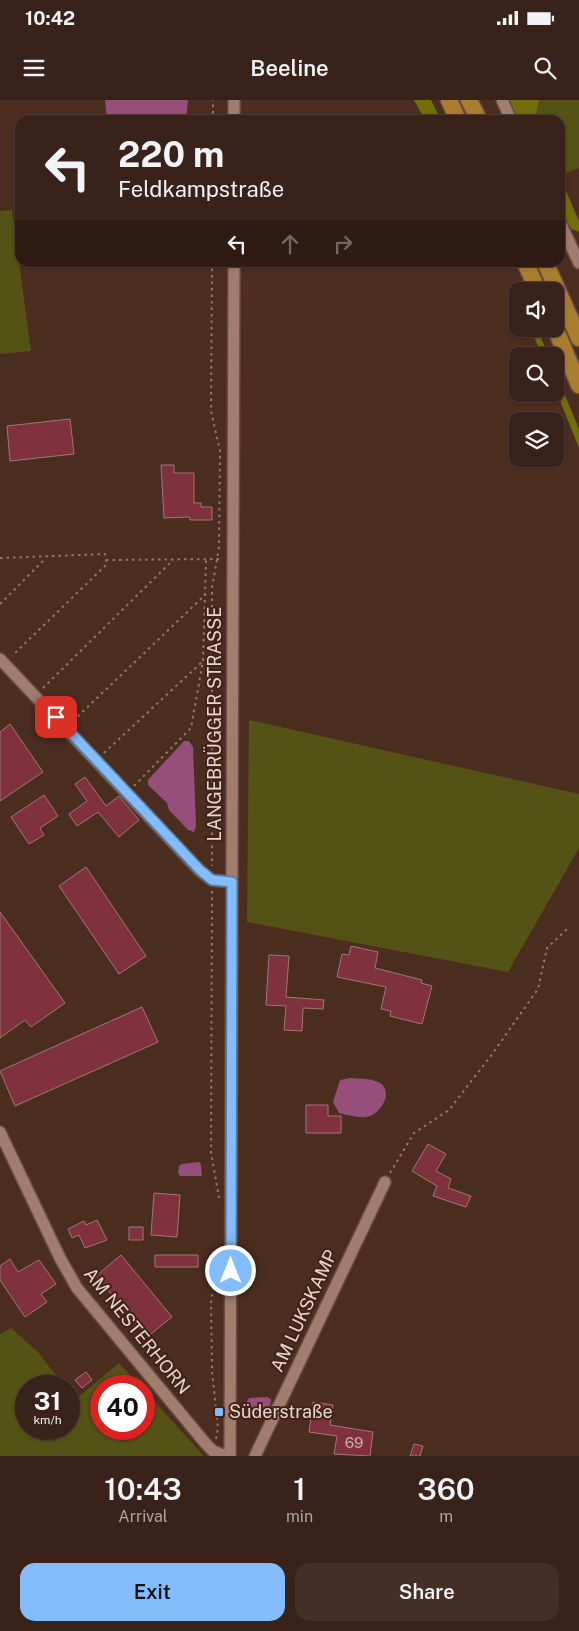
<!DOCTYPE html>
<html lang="en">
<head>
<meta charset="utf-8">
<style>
	:root { --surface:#392219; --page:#442f26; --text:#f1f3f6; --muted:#aba4a2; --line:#533f38; --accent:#83bcfb }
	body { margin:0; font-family:"Public Sans",sans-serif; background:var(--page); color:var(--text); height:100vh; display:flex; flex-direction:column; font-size:19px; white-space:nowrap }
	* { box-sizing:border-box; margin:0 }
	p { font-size:16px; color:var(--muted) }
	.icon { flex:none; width:28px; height:28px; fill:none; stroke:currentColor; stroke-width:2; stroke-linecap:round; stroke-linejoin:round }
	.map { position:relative; height:1356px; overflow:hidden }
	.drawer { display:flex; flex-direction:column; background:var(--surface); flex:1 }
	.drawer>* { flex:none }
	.top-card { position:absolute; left:15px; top:15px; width:550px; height:152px; border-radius:15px; box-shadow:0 1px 4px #0004,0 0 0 1px var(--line); background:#392219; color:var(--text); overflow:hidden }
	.controls { position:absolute; left:509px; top:182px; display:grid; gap:10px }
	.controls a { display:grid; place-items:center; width:55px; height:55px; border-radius:10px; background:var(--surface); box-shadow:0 1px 4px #0004,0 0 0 1px var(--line); font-size:25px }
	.speed { position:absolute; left:15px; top:1275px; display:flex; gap:10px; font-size:25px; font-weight:700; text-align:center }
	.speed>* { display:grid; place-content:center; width:65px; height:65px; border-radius:50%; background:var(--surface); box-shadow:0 1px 4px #0004,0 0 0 1px var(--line); line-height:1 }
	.speed small { font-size:12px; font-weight:400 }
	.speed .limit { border:8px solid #d22; background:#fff; color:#111 }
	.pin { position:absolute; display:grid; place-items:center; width:42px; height:42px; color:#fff; margin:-21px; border-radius:10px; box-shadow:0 2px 8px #0006 }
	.me { position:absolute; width:55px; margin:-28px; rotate:0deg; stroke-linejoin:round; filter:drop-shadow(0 0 4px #0008) }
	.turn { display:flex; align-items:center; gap:18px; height:105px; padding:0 20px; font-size:22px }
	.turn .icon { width:65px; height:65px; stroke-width:2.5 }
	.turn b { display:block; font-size:35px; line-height:42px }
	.lanes { display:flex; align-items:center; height:48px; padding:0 20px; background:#0003; justify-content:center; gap:25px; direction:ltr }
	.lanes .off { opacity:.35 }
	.eta { display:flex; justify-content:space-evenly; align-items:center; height:85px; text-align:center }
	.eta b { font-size:30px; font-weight:600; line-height:35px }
	.cta { display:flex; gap:10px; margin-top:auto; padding:10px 20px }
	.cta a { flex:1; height:58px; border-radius:15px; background:var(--accent); color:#111; font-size:20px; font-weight:600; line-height:58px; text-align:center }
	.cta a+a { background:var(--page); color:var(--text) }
	.status { display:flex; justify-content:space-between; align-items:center; height:35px; padding:0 25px; background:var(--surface); direction:ltr }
	.status svg { height:14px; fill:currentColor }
	header { display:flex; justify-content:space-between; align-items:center; height:65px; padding:0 20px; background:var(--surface); font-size:22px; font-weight:600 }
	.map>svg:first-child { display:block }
	.green { fill:#555215 }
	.forest { fill:#726e0b }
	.water { fill:#954f7a }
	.building { fill:#80323c; stroke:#9e7779 }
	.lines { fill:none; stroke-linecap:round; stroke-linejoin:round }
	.minor-casing { stroke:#654b40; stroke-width:14 }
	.highway-casing { stroke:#654b40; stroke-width:19 }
	.path { stroke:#91786d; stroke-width:2; stroke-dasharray:2.5 4; stroke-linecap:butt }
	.minor { stroke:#a07d6d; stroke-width:11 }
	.highway { stroke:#ab7d31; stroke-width:16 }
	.route-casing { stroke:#557aa3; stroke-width:12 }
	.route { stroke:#83bcfb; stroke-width:9 }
	.poi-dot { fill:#83bcfb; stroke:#412417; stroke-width:2 }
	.labels { text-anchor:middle; stroke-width:4; stroke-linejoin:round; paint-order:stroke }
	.number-label { font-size:15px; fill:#cfaca9 }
	.street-label { font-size:18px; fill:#e9d5cd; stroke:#412417 }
	.poi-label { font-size:18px; fill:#e9d5cd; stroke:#412417; text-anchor:start }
</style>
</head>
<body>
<div class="status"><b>10:42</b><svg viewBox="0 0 49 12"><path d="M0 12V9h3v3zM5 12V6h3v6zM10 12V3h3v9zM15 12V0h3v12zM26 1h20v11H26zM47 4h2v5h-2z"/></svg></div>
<header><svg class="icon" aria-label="menu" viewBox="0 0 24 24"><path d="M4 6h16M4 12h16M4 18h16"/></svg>Beeline<svg class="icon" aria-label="search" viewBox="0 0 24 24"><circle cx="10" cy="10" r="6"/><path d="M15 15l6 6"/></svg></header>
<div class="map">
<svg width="579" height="1356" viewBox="0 0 579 1356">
	<rect width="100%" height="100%" fill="#4c2e21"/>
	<path class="green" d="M539 0H579V68L560 75V20H535Z
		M12 110 31 251 0 254V111Z
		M249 620 579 694V748L508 872 247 822Z
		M11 1228 38 1252 64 1286H26V1329H69V1292L75 1300 119 1263 140 1286H101V1329H144V1290L204 1356H0V1234Z"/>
	<path class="forest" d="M414 0H431L441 20H425Z
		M508 0H539L535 20H517Z
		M560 77 579 121V132L571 129 560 106Z
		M531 229H537L549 256H542Z
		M555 271 579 329V348L555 288Z"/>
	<path class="water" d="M105 0H188L186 20H107Z
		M184 641H189L193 647 196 726 194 732 188 730 169 710 167 703 148 685V680Z
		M350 978C359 979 370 978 378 982 395 989 382 1015 366 1017 357 1018 347 1015 339 1013L333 1002 340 980Z
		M199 1062 201 1064 202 1076H180L178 1073 179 1066 182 1064Z
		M267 1297 271 1299C271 1311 264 1313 255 1314L248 1311 246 1303 249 1298Z"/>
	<path class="building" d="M70 319 74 354 10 361 7 326Z
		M161 365H174V373H194V403H201V407H212V420H190V417L164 418Z
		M10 624 43 672 0 701V632Z
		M85 677 106 706 119 696 139 720 119 737 98 712 77 726 69 714 87 701 75 684Z
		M44 695 58 716 40 728 44 735 29 744 11 717Z
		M86 767 146 856 119 874 59 786Z
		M0 812 65 903 31 927 25 920 0 938Z
		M351 846 378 852 375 868 422 880 421 883 432 886 422 924 390 916 391 911 381 909 386 887 337 877 342 854 349 855Z
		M269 855 289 856 286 897 324 900 323 909 303 908 302 931 284 930 286 906 266 905Z
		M142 907 158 942 15 1006 0 971Z
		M306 1005H328V1016H341V1033H306Z
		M428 1044 446 1054 436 1071 451 1079 448 1088 471 1096 466 1107 433 1096 437 1086 412 1071Z
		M154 1093 180 1095 177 1137 151 1135Z
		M97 1120 107 1140 85 1148 79 1135 72 1138 68 1129 84 1121 86 1125Z
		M129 1127H143V1140H129Z
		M121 1155 172 1217 147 1237 96 1176Z
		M155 1155H198V1167H155Z
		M10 1159 18 1172 39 1160 56 1184 41 1194 47 1202 25 1217 0 1180V1166Z
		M86 1272 92 1280 82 1288 75 1280Z
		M313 1302 333 1305 330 1325 373 1332 370 1356 334 1354 337 1336 309 1332Z
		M414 1344 423 1346 420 1356H410Z"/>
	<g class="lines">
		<defs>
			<path id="minor" d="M502 0 511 20
				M234 20V0
				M560 122 579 163
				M0 559 200 771 212 780 232 782
				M0 1032 60 1158 77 1188 206 1344 213 1351 226 1356
				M230 1356 234 162
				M255 1356 385 1082"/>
			<path id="highway" d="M449 0 458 20
				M469 0 479 20
				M525 162 538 191
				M545 162 579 238
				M555 228 579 285"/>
		</defs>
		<use href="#minor" class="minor-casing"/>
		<use href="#highway" class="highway-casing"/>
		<path class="path" d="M213 20V0
			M212 162 211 311 220 351 219 447 212 488V766
			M0 458 105 454 107 464 12 556
			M106 460 221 459
			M0 504 46 458
			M43 588 173 460
			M73 621 205 495 206 459
			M104 653 203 561
			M134 686 191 628 203 561 205 495
			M212 791 211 1052 219 1098
			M390 1073 414 1033 449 1010 493 953 538 889 547 848 567 829
			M216 1339 218 1328 212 1271 211 1200 218 1172"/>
		<use href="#minor" class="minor"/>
		<use href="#highway" class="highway"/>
	</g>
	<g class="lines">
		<defs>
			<path id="route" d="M56 617 200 770 212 780 232 782 231 1171"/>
		</defs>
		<use href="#route" class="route-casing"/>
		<use href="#route" class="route"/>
	</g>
	<rect class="poi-dot" x="214" y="1307" width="10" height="10" rx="2.5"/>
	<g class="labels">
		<g class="number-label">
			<text x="354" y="1348">69</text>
		</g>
		<g class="street-label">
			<text transform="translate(215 624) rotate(-90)" y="6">LANGEBRÜGGER STRASSE</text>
			<text transform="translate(304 1211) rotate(-65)" y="6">AM LUKSKAMP</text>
			<text transform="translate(137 1231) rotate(51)" y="6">AM NESTERHORN</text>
		</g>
		<g class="poi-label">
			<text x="229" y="1318">Süderstraße</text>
		</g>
	</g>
</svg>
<div class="controls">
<a><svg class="icon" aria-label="sound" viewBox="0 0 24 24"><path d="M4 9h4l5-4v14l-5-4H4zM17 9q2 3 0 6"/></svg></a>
<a><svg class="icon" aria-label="search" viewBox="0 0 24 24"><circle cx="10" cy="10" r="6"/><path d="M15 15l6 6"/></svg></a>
<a><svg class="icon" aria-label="layers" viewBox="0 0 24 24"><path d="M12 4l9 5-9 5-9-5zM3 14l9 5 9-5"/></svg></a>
</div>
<div class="speed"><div>31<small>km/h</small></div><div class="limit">40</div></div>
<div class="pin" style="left:56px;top:617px;background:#d93025"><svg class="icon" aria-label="arrive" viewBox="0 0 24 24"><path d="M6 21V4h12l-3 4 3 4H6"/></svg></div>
<svg class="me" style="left:231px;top:1171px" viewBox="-20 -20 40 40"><circle r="17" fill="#83bcfb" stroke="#fff" stroke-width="3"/><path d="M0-11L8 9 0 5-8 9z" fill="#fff"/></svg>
<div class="top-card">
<div class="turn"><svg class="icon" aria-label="left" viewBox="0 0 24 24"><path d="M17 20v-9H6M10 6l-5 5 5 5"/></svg><div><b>220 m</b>Feldkampstraße</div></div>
<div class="lanes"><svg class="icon" aria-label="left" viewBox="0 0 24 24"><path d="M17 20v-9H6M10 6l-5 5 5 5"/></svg><svg class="icon off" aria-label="ahead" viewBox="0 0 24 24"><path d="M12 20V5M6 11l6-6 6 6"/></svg><svg class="icon off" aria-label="right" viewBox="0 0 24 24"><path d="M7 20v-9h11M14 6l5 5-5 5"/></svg></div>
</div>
</div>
<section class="drawer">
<div class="eta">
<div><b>10:43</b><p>Arrival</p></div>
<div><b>1</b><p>min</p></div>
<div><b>360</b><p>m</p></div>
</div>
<div class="cta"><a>Exit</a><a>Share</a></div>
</section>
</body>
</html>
